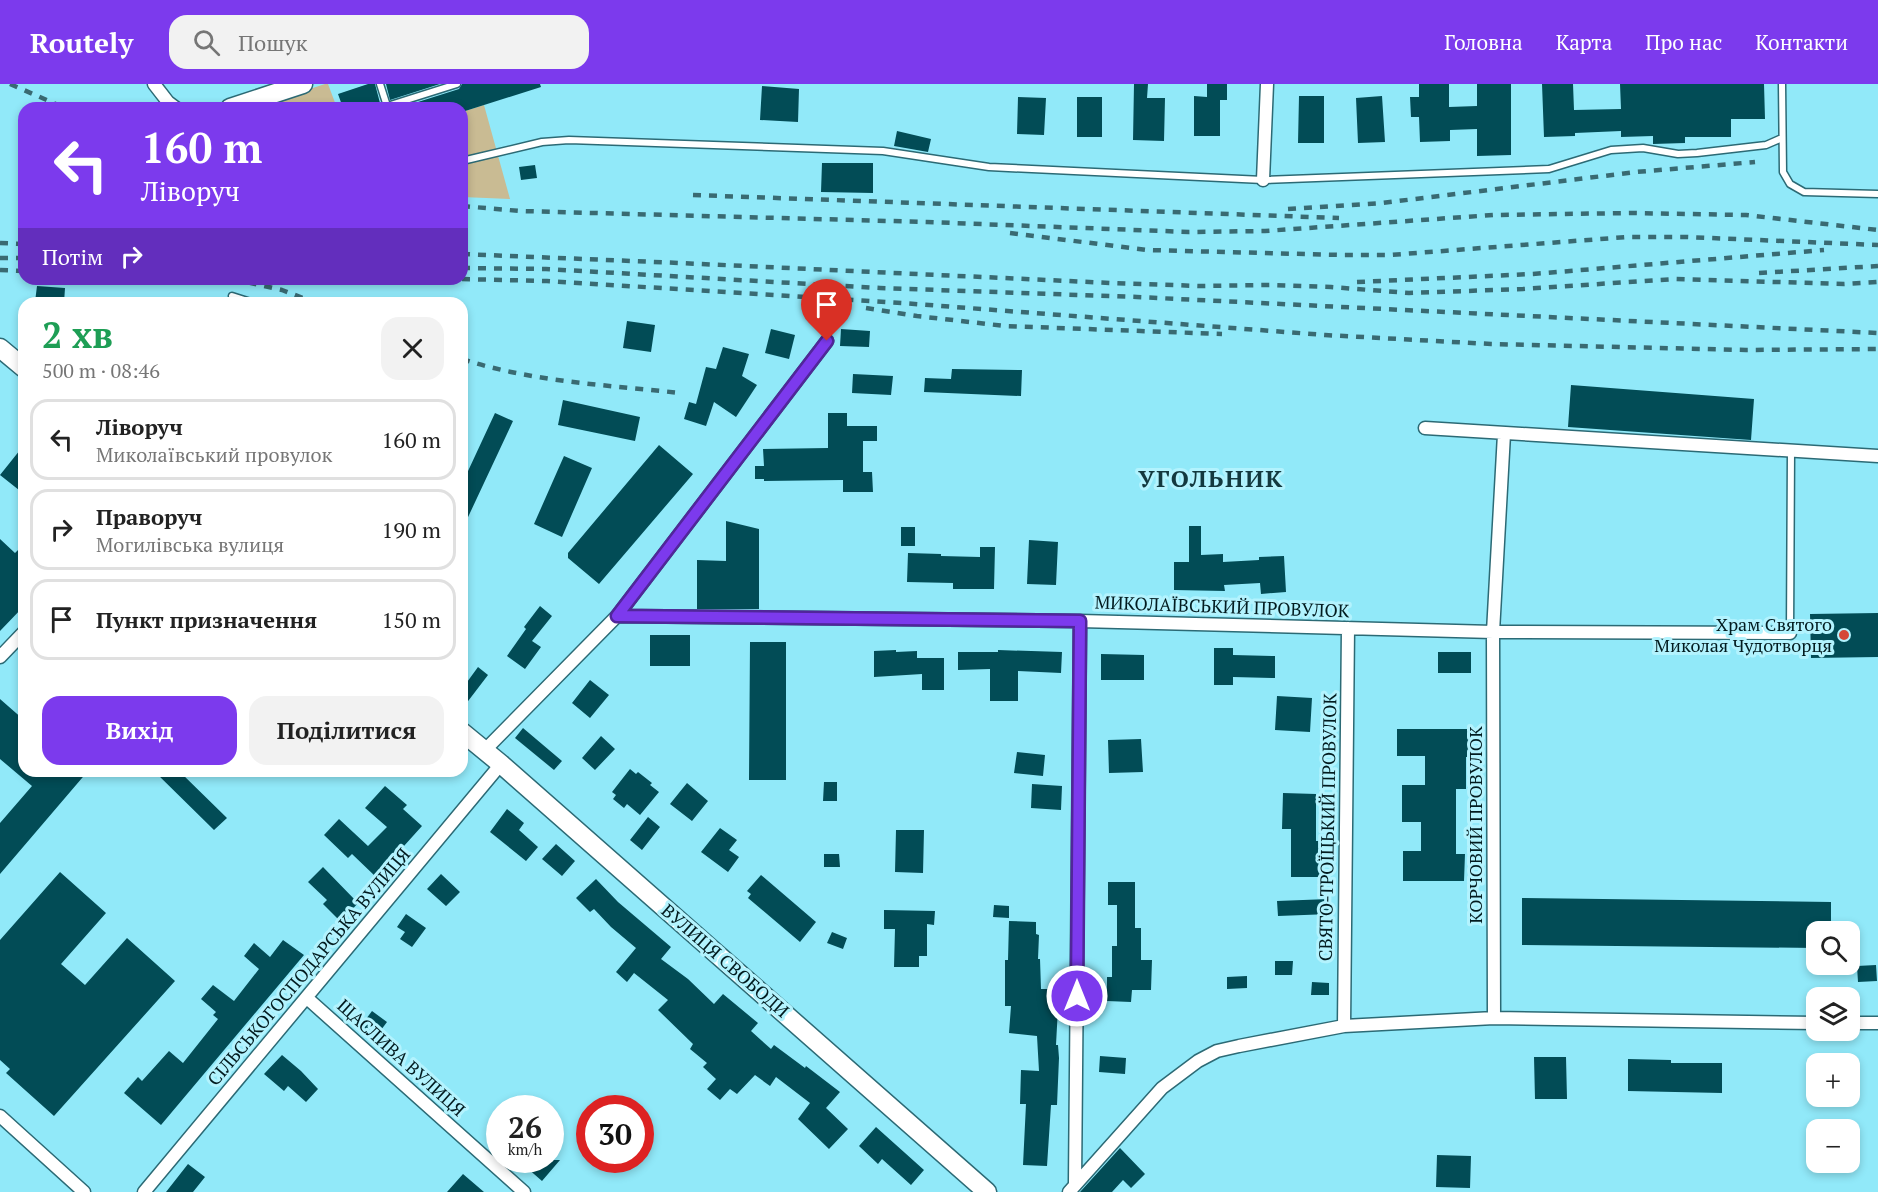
<!DOCTYPE html>
<html lang="uk">
<head>
<meta charset="utf-8">
<style>
	:root { --surface:#fff; --page:#f2f2f2; --text:#222; --muted:#767676; --line:#e0e0e0; --accent:#7c3aed }
	body { margin:0; font-family:"PT Serif",serif; background:var(--page); color:var(--text); height:100vh; display:flex; flex-direction:column; font-size:22px; white-space:nowrap }
	* { box-sizing:border-box; margin:0 }
	p { font-size:20px; color:var(--muted) }
	.icon { flex:none; width:33px; height:33px; fill:none; stroke:currentColor; stroke-width:2; stroke-linecap:round; stroke-linejoin:round }
	.map { position:relative; flex:1; overflow:hidden }
	.side { position:absolute; left:18px; top:213px; width:450px; height:480px; display:flex; flex-direction:column; background:var(--surface); border-radius:18px; box-shadow:0 3px 9px #0003 }
	.side>* { flex:none }
	.hud { position:absolute; left:18px; top:18px; width:450px; height:183px; border-radius:18px; box-shadow:0 3px 9px #0003; background:#7c3aed; color:#fff; overflow:hidden }
	.controls { position:absolute; left:1806px; top:837px; display:grid; gap:12px }
	.controls a { display:grid; place-items:center; width:54px; height:54px; border-radius:12px; background:var(--surface); box-shadow:0 3px 9px #0003; font-size:30px }
	.speed { position:absolute; left:486px; top:1011px; display:flex; gap:12px; font-size:30px; font-weight:700; text-align:center }
	.speed>* { display:grid; place-content:center; width:78px; height:78px; border-radius:50%; background:var(--surface); box-shadow:0 3px 9px #0003; line-height:1 }
	.speed small { font-size:15px; font-weight:400 }
	.speed .limit { border:9px solid #d22; background:#fff; color:#111 }
	.pin { position:absolute; display:grid; place-items:center; width:51px; height:51px; color:#fff; margin:-62px -26px; border-radius:50% 50% 50% 0; rotate:-45deg; box-shadow:0 0 6px #0007 }
	.pin .icon { rotate:45deg }
	.me { position:absolute; width:66px; margin:-33px; rotate:0deg; stroke-linejoin:round; filter:drop-shadow(0 0 4px #0008) }
	.turn { display:flex; align-items:center; gap:21px; height:126px; padding:0 24px; font-size:27px }
	.turn .icon { width:78px; height:78px; stroke-width:2.5 }
	.turn b { display:block; font-size:42px; line-height:51px }
	.then { display:flex; align-items:center; height:57px; padding:0 24px; background:#0003; gap:12px; font-size:22px }
	.round { display:grid; place-items:center; flex:none; width:63px; height:63px; border-radius:18px; background:var(--page) }
	.summary { display:flex; align-items:center; justify-content:space-between; height:102px; padding:0 24px }
	h1 { font-size:36px; font-weight:800; line-height:45px; color:#1e9e55 }
	.action { display:flex; gap:12px; margin-top:auto; padding:12px 24px }
	.action a { flex:1; height:69px; border-radius:18px; background:var(--accent); color:#fff; font-size:24px; font-weight:800; line-height:69px; text-align:center }
	.action a+a { background:var(--page); color:var(--text) }
	ul { padding:0; list-style:none }
	li { display:flex; align-items:center; gap:18px; height:81px; margin:0 12px 9px; padding:0 12px; border:3px solid var(--line); border-radius:18px }
	li div { flex:1 }
	li b { display:block; font-size:22px }
	li em { font-style:normal }
	header { display:flex; align-items:center; gap:36px; box-sizing:border-box; height:84px; padding:0 30px; background:var(--accent); color:#fff }
	header strong { font-size:28px }
	nav { display:flex; gap:33px; margin-inline-start:auto; font-size:21px }
	.search { width:420px; height:54px; background:var(--page); display:flex; align-items:center; gap:15px; box-sizing:border-box; padding:0 21px; border-radius:18px; color:var(--muted); font-size:22px }
	.map>svg:first-child { display:block }
	.green { fill:#c9bb93 }
	.building { fill:#024c56 }
	.lines { fill:none; stroke-linecap:round; stroke-linejoin:round }
	.lane-casing { stroke:#2c6a75; stroke-width:9 }
	.street-casing { stroke:#2c6a75; stroke-width:15 }
	.secondary-casing { stroke:#2c6a75; stroke-width:21 }
	.lane { stroke:#fff; stroke-width:6 }
	.street { stroke:#fff; stroke-width:12 }
	.secondary { stroke:#fff; stroke-width:18 }
	.rail { stroke:#396a72; stroke-width:4.5; stroke-dasharray:8 8; stroke-linecap:butt }
	.route-casing { stroke:#51269a; stroke-width:15 }
	.route { stroke:#7c3aed; stroke-width:10 }
	.poi-dot { fill:#d54837; stroke:#b3f3fe; stroke-width:2 }
	.labels { text-anchor:middle; stroke-width:6; stroke-linejoin:round; paint-order:stroke }
	.street-label { font-size:18px; fill:#021b1f; stroke:#b3f3fe }
	.poi-label { font-size:18px; fill:#021b1f; stroke:#b3f3fe; text-anchor:end }
	.district-label { font-size:24px; font-weight:bold; letter-spacing:1.5px; fill:#13393f; stroke:#b3f3fe }
</style>
</head>
<body>
<header>
<strong>Routely</strong>
<div class="search"><svg class="icon" aria-label="search" viewBox="0 0 24 24"><circle cx="10" cy="10" r="6"/><path d="M15 15l6 6"/></svg>Пошук</div>
<nav><a>Головна</a><a>Карта</a><a>Про нас</a><a>Контакти</a></nav>
</header>
<div class="map">
<svg width="1878" height="1108" viewBox="0 0 1878 1108">
	<rect width="100%" height="100%" fill="#91e9f9"/>
	<path class="green" d="M325 0H328L337 24H252Z
		M484 21 510 115 462 113V28Z"/>
	<path class="building" d="M368 0H375L380 19 376 24H343L338 10Z
		M386 0H440L390 16Z
		M462 0H540L541 3 462 28V24H399L459 5Z
		M1134 0H1148L1147 14H1165L1164 57 1133 56Z
		M1207 0H1227V16H1220V52H1194V12L1207 13Z
		M1419 0H1449V23L1477 22V0H1511V71L1477 72V45L1450 46V57L1420 58 1419 33H1411L1410 13H1419Z
		M1542 0H1573L1574 26 1621 25 1620 0H1764L1765 35H1731V53H1685V59L1653 60V52L1621 53V47L1575 49V52L1544 53Z
		M762 2 799 5 798 38 760 36Z
		M1299 12H1324V59H1298Z
		M1382 12 1385 58 1358 59 1356 14Z
		M1018 13 1046 14 1044 51 1017 50Z
		M1077 13H1102V53H1077Z
		M897 47 931 55 928 68 894 62Z
		M822 79H873V109L821 108Z
		M535 81 537 94 521 96 519 83Z
		M37 202 65 204 64 219 35 218Z
		M627 237 655 241 651 268 623 264Z
		M771 245 795 251 789 275 765 269Z
		M841 245 870 247 869 263 840 262Z
		M723 263 749 270 742 292 757 301 736 333 714 318 706 342 684 335 689 318 696 320 706 283 716 285Z
		M952 285 1022 286 1021 312 924 308 925 294 951 295Z
		M853 290 893 292 891 311 852 309Z
		M1571 301 1754 315 1751 356 1568 343Z
		M563 316 640 333 635 357 558 341Z
		M495 329 513 337 462 446V400Z
		M828 329H847V342H877V357H863V388H872L873 408H843V396L764 397V395H755V382H764L763 365 828 364Z
		M24 361V410L0 391Z
		M659 361 693 390 599 500 568 474V469Z
		M564 372 592 384 562 453 534 440Z
		M726 437 759 445V525H697V476L726 477Z
		M1189 442H1201V471L1223 470V478L1259 476V473L1284 472 1286 508 1261 510 1260 499 1224 501 1225 507 1174 506V478H1189Z
		M901 443H915V462H901Z
		M0 455 15 469 24 460V522L0 547Z
		M1029 456 1058 458 1056 501 1027 500Z
		M980 463H995L994 505H953V499L907 498 908 469 941 470V472L980 473Z
		M540 522 552 532 532 557 541 563 525 585 507 572 526 545 524 543Z
		M1878 529V573L1811 574 1810 530Z
		M650 551H690V582H650Z
		M750 558H786V696H749Z
		M1214 564H1233V571L1275 572V594L1233 593V601H1214Z
		M896 566V568L917 567V574H944V606H922V590L874 593V567Z
		M998 566 1062 568 1061 589 1018 587V617H990V585L958 586V568H998Z
		M1438 568H1471V589H1438Z
		M1101 570 1144 571V596H1101Z
		M478 583 488 591 462 625V605Z
		M590 596 609 611 590 634 572 619Z
		M1277 612 1312 614 1310 648 1275 646Z
		M0 615 24 636V687H88L0 790V739L32 702 0 675Z
		M523 644 562 677 554 686 515 654Z
		M1397 645H1474V673H1466V705H1456V770H1465L1464 797H1403V767H1421V738H1402V701H1425V672H1397Z
		M601 652 615 665 595 686 582 674Z
		M1141 655 1143 688 1109 689 1108 656Z
		M1017 668 1045 671 1043 692 1014 689Z
		M630 685 636 690 638 688 652 699 650 701 659 708 640 731 627 720 624 724 613 715 616 711 612 708Z
		M154 687H179L227 734 214 746Z
		M824 698H837V717H823Z
		M687 699 708 717 692 737 670 720Z
		M1032 700 1062 702 1061 726 1031 724Z
		M385 702 407 721 403 725 422 742 376 793 352 770 348 774 324 751 339 735 368 762 387 743 365 724Z
		M1283 709 1316 710V757H1320V793H1291V745H1282Z
		M507 725 524 739 519 746 538 763 526 777 490 748Z
		M648 733 660 743 642 766 630 756Z
		M720 744 737 756 729 766 739 773 728 788 701 768Z
		M896 746H924L923 789 895 788Z
		M556 760 575 777 562 792 542 775Z
		M824 770H839L840 783H824Z
		M323 783 358 819 341 838 323 820 327 816 308 798Z
		M60 788 106 829 61 880 85 901 127 854 175 897 54 1032 6 989 10 985 0 976V856Z
		M441 790 460 808 446 822 427 805Z
		M761 791 816 838 800 858 748 814 751 810 747 807Z
		M596 795 618 818 671 863 661 875 688 895 714 920 723 910 758 939 751 947 771 965 774 961 805 984 806 982 840 1008 826 1024 848 1045 829 1065 798 1035 810 1019 776 993 770 1002 755 991 737 1010 730 1005 720 1016 707 1005 716 995 703 983 707 979 690 965 693 960 658 926 668 916 634 889 627 898 616 888 636 864 611 843 594 825 590 828 576 814Z
		M1108 798H1135V844H1141V876H1152L1151 906H1132L1131 918 1107 917V893H1112V862H1117V821H1108Z
		M1522 814 1831 818V848H1816V864L1522 861Z
		M1329 815 1330 830 1278 832 1277 817Z
		M994 821 1009 822V834L993 833Z
		M884 826 935 827 934 841 927 840V872H919V883H894L895 845H884Z
		M406 830 426 844 412 863 400 855 405 848 397 843Z
		M1009 837 1036 838V850L1039 851 1038 875H1040L1041 905H1059L1056 961H1058L1059 974 1057 1021H1051L1047 1082 1023 1081 1026 1020H1020L1021 986 1039 987 1037 952 1009 949 1011 922H1005V876H1008Z
		M832 848 847 854 843 865 827 859Z
		M283 856 304 871 161 1041 124 1009 138 993 142 997 169 967 183 979 218 935 213 931 216 928 201 915 213 901 234 917 259 885 244 872 254 859 270 873Z
		M1275 877H1293L1292 891H1275Z
		M1876 881 1877 897 1858 898 1857 882Z
		M1247 892V904L1227 905V893Z
		M1312 898 1329 899V911H1311Z
		M372 927 387 938 375 954 360 943Z
		M282 971 301 987 318 1005 306 1018 288 1002 284 1007 264 990Z
		M1100 972 1126 974 1125 990 1099 988Z
		M1534 973H1566L1567 1015H1535Z
		M1628 975 1671 976V979H1722V1009L1628 1007Z
		M876 1043 924 1086 911 1101 882 1075 878 1080 859 1062Z
		M1120 1064 1145 1090 1131 1104 1123 1096 1112 1108H1080Z
		M1437 1071 1471 1072 1470 1104 1436 1103Z
		M518 1076H560L542 1097Z
		M188 1080 205 1093 193 1108H166Z
		M463 1090 484 1108H447Z"/>
	<g class="lines">
		<defs>
			<path id="lane" d="M380 0 387 22
				M1782 0 1783 88 1790 100 1804 108 1878 110
				M381 24 457 0
				M462 77 542 58 569 56 883 67 989 83 1263 96 1549 85 1611 66 1643 64 1678 70 1697 69 1766 61 1782 54
				M232 212 254 219
				M1790 549 1791 366"/>
			<path id="street" d="M154 0 168 18 176 24
				M1263 96 1267 0
				M1425 344 1878 372
				M617 532 1080 537 1493 548 1790 549
				M0 573 24 548
				M484 667 617 532 827 257
				M307 914 524 1108
				M1494 934 1493 548 1504 350
				M1850 939H1878
				M1344 942 1348 544
				M0 1032 84 1108
				M1075 1100 1080 537
				M144 1108 501 680
				M1069 1108 1162 1004 1198 977 1217 967 1239 962 1344 942 1494 934 1816 939"/>
			<path id="secondary" d="M230 24 303 0
				M0 264 24 284
				M462 648 501 680 987 1108"/>
		</defs>
		<use href="#lane" class="lane-casing"/>
		<use href="#street" class="street-casing"/>
		<use href="#secondary" class="secondary-casing"/>
		<use href="#lane" class="lane"/>
		<use href="#street" class="street"/>
		<use href="#secondary" class="secondary"/>
		<path class="rail" d="M10 0 65 24
			M693 111 1339 134
			M462 122 520 127 927 138 1189 148 1265 147 1493 131 1631 129 1746 131 1878 146
			M1288 125 1382 119 1636 88 1755 78
			M1010 149 1147 166 1342 171H1390L1627 153H1686L1878 161
			M0 159 24 160
			M462 170 680 179 1111 199 1200 202 1270 201 1331 203 1409 209 1523 205 1675 195 1844 200 1878 198
			M0 174H24
			M462 184 546 185 880 204 1137 213 1878 249
			M0 186 24 187
			M1759 189 1878 182
			M233 195 282 206 316 219
			M462 195 547 197 902 219 1325 251 1491 260 1746 266 1878 265
			M1357 198 1533 190 1824 166
			M866 224 917 232 1005 242 1222 250
			M462 275C532 298 608 301 680 309"/>
	</g>
	<g class="lines">
		<defs>
			<path id="route" d="M827 257 617 532 1080 537 1077 912"/>
		</defs>
		<use href="#route" class="route-casing"/>
		<use href="#route" class="route"/>
	</g>
	<circle class="poi-dot" cx="1844" cy="551" r="6"/>
	<g class="labels">
		<g class="street-label">
			<text transform="translate(1222 523) rotate(2)" y="6">МИКОЛАЇВСЬКИЙ ПРОВУЛОК</text>
			<text transform="translate(1476 741) rotate(-90)" y="6">КОРЧОВИЙ ПРОВУЛОК</text>
			<text transform="translate(1328 743) rotate(-89)" y="6">СВЯТО-ТРОЇЦЬКИЙ ПРОВУЛОК</text>
			<text transform="translate(725 877) rotate(41)" y="6">ВУЛИЦЯ СВОБОДИ</text>
			<text transform="translate(309 883) rotate(-50)" y="6">СІЛЬСЬКОГОСПОДАРСЬКА ВУЛИЦЯ</text>
			<text transform="translate(401 974) rotate(42)" y="6">ЩАСЛИВА ВУЛИЦЯ</text>
		</g>
		<g class="poi-label">
			<text x="1832" y="547">Храм Святого<tspan x="1832" dy="21">Миколая Чудотворця</tspan></text>
		</g>
		<g class="district-label">
			<text x="1211" y="403">УГОЛЬНИК</text>
		</g>
	</g>
</svg>
<div class="controls">
<a><svg class="icon" aria-label="search" viewBox="0 0 24 24"><circle cx="10" cy="10" r="6"/><path d="M15 15l6 6"/></svg></a>
<a><svg class="icon" aria-label="layers" viewBox="0 0 24 24"><path d="M12 4l9 5-9 5-9-5zM3 14l9 5 9-5"/></svg></a>
<a>+</a>
<a>−</a>
</div>
<div class="speed"><div>26<small>km/h</small></div><div class="limit">30</div></div>
<div class="pin" style="left:827px;top:257px;background:#d93025"><svg class="icon" aria-label="arrive" viewBox="0 0 24 24"><path d="M6 21V4h12l-3 4 3 4H6"/></svg></div>
<svg class="me" style="left:1077px;top:912px" viewBox="-20 -20 40 40"><circle r="17" fill="#7c3aed" stroke="#fff" stroke-width="3"/><path d="M0-11L8 9 0 5-8 9z" fill="#fff"/></svg>
<div class="hud">
<div class="turn"><svg class="icon" aria-label="left" viewBox="0 0 24 24"><path d="M17 20v-9H6M10 6l-5 5 5 5"/></svg><div><b>160 m</b>Ліворуч</div></div>
<div class="then">Потім<svg class="icon" aria-label="right" viewBox="0 0 24 24"><path d="M7 20v-9h11M14 6l5 5-5 5"/></svg></div>
</div>
<section class="side">
<div class="summary"><div><h1>2 хв</h1><p>500 m · 08:46</p></div><a class="round"><svg class="icon" aria-label="close" viewBox="0 0 24 24"><path d="M6 6l12 12M18 6L6 18"/></svg></a></div>
<ul>
<li><svg class="icon" aria-label="left" viewBox="0 0 24 24"><path d="M17 20v-9H6M10 6l-5 5 5 5"/></svg><div><b>Ліворуч</b><p>Миколаївський провулок</p></div><em>160 m</em></li>
<li><svg class="icon" aria-label="right" viewBox="0 0 24 24"><path d="M7 20v-9h11M14 6l5 5-5 5"/></svg><div><b>Праворуч</b><p>Могилівська вулиця</p></div><em>190 m</em></li>
<li><svg class="icon" aria-label="arrive" viewBox="0 0 24 24"><path d="M6 21V4h12l-3 4 3 4H6"/></svg><div><b>Пункт призначення</b></div><em>150 m</em></li>
</ul>
<div class="action"><a>Вихід</a><a>Поділитися</a></div>
</section>
</div>
</body>
</html>
